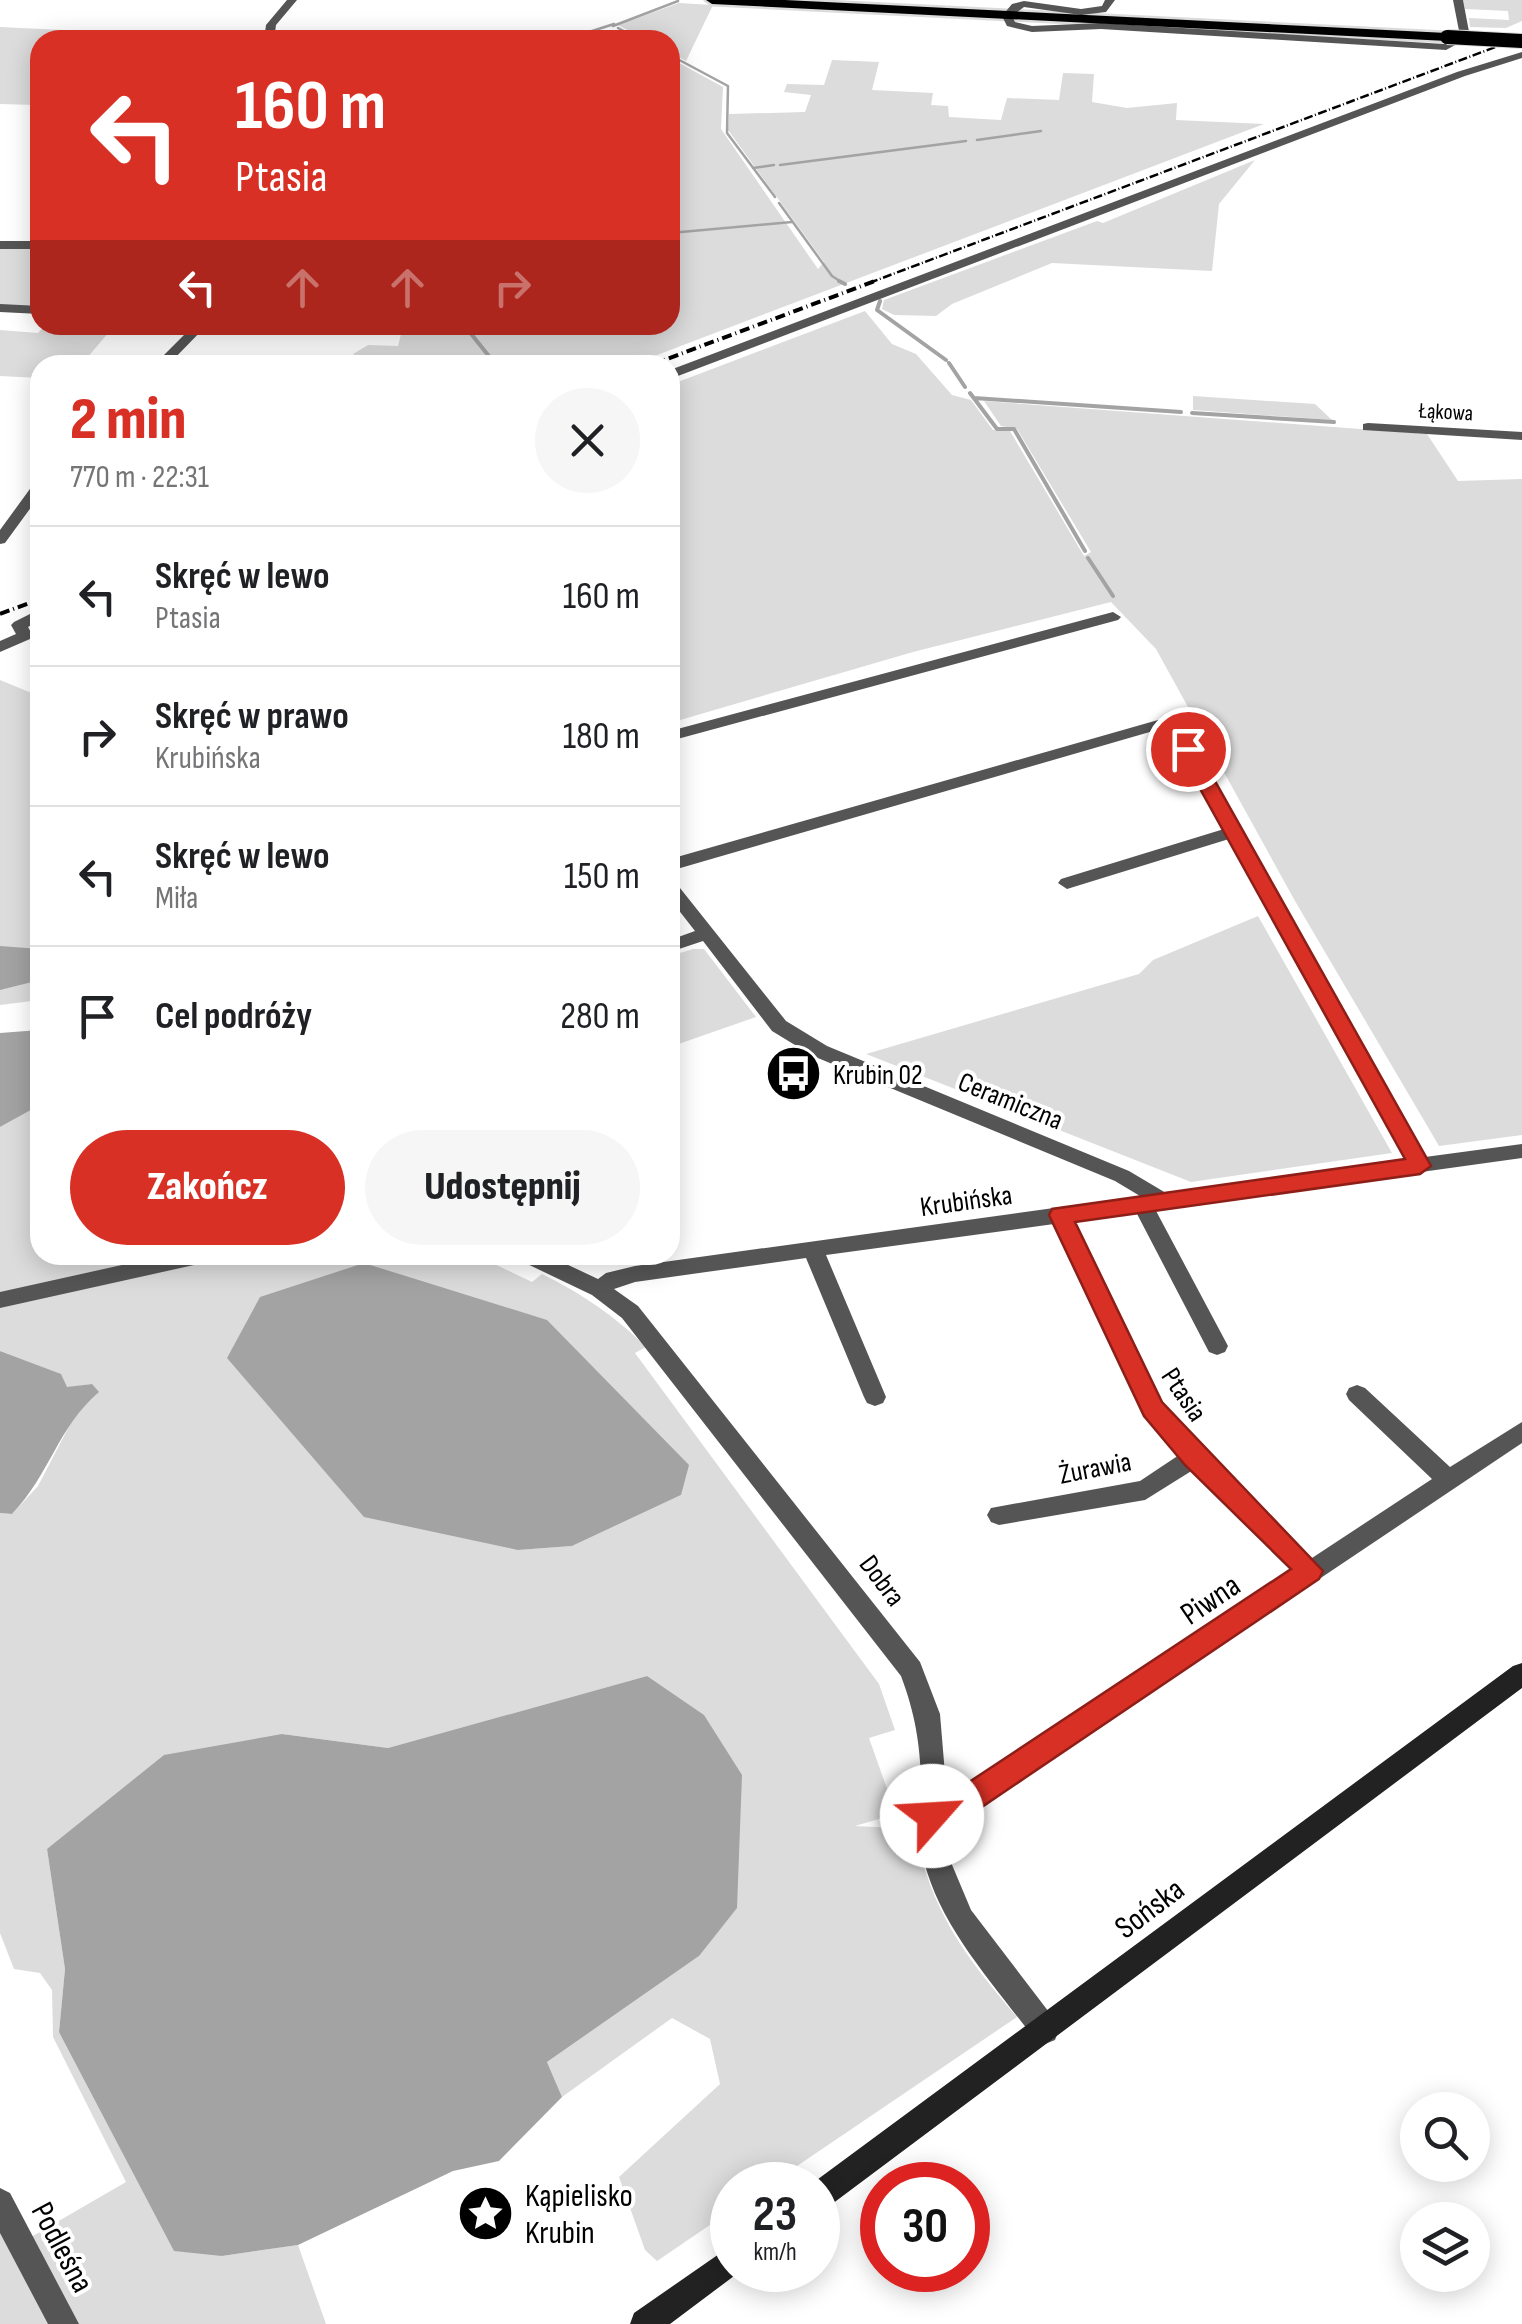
<!DOCTYPE html>
<html lang="pl">
<head>
<meta charset="utf-8">
<style>
	:root { --surface:#fff; --page:#f6f6f6; --text:#202124; --muted:#757577; --line:#e0e0e0; --accent:#d93025 }
	body { margin:0; font-family:"Sofia Sans Condensed",sans-serif; background:var(--page); color:var(--text); height:100vh; display:flex; flex-direction:column; font-size:38px; white-space:nowrap }
	* { box-sizing:border-box; margin:0 }
	p { font-size:32px; color:var(--muted) }
	.icon { flex:none; width:55px; height:55px; fill:none; stroke:currentColor; stroke-width:2; stroke-linecap:round; stroke-linejoin:round }
	.map { position:relative; flex:1; overflow:hidden }
	.panel { position:absolute; left:30px; top:355px; width:650px; height:910px; display:flex; flex-direction:column; background:var(--surface); border-radius:30px; box-shadow:0 5px 25px #0003 }
	.panel>* { flex:none }
	.top-card { position:absolute; left:30px; top:30px; width:650px; height:305px; border-radius:30px; box-shadow:0 5px 25px #0003; background:#d93025; color:#fff; overflow:hidden }
	.tools { position:absolute; left:1400px; top:2092px; display:grid; gap:20px }
	.tools a { display:grid; place-items:center; width:90px; height:90px; border-radius:50%; background:var(--surface); box-shadow:0 5px 25px #0003; font-size:50px }
	.speed { position:absolute; left:710px; top:2162px; display:flex; gap:20px; font-size:50px; font-weight:700; text-align:center }
	.speed>* { display:grid; place-content:center; width:130px; height:130px; border-radius:50%; background:var(--surface); box-shadow:0 5px 25px #0003; line-height:1 }
	.speed small { font-size:25px; font-weight:400 }
	.speed .limit { border:15px solid #d22; background:#fff; color:#111 }
	.pin { position:absolute; display:grid; place-items:center; width:85px; height:85px; color:#fff; margin:-42px; border:5px solid #fff; border-radius:50%; box-shadow:0 2px 10px #0007 }
	.me { position:absolute; width:110px; margin:-55px; rotate:64deg; stroke-linejoin:round; filter:drop-shadow(0 0 8px #0008) }
	.turn { display:flex; align-items:center; gap:35px; height:210px; padding:0 40px; font-size:45px }
	.turn .icon { width:130px; height:130px; stroke-width:2.5 }
	.turn b { display:block; font-size:70px; line-height:85px }
	.lanes { display:flex; align-items:center; height:95px; padding:0 40px; background:#0003; justify-content:center; gap:50px; direction:ltr }
	.lanes .off { opacity:.35 }
	.round { display:grid; place-items:center; flex:none; width:105px; height:105px; border-radius:52px; background:var(--page) }
	.head { display:flex; align-items:center; justify-content:space-between; height:170px; padding:0 40px }
	h1 { font-size:60px; font-weight:800; line-height:75px; color:var(--accent) }
	.button { display:flex; gap:20px; margin-top:auto; padding:20px 40px }
	.button a { flex:1; height:115px; border-radius:60px; background:var(--accent); color:#fff; font-size:40px; font-weight:800; line-height:115px; text-align:center }
	.button a+a { background:var(--page); color:var(--text) }
	ul { padding:0; list-style:none }
	li { display:flex; align-items:center; gap:30px; height:140px; padding:0 40px; border-top:2px solid var(--line) }
	li div { flex:1 }
	li b { display:block; font-size:38px }
	li em { font-style:normal }
	.map>svg:first-child { display:block }
	.green { fill:#dcdcdc; fill-rule:evenodd }
	.water { fill:#a3a3a3 }
	.lines { fill:none; stroke-linecap:round; stroke-linejoin:round }
	.stream-far1 { stroke:#a3a3a3; stroke-width:2.5 }
	.stream { stroke:#a3a3a3; stroke-width:4 }
	.primary-casing { stroke:#dbdbdb; stroke-width:5 }
	.street { fill:#555; fill-rule:evenodd }
	.secondary { fill:#222; fill-rule:evenodd }
	.primary { fill:#000; fill-rule:evenodd }
	.rail-far1 { stroke:#000; stroke-width:2.5; stroke-dasharray:9 2.5 1 2.5; stroke-linecap:butt }
	.rail { stroke:#000; stroke-width:4; stroke-dasharray:10 4 1 4; stroke-linecap:butt }
	.primary-bridge-casing { stroke:#dbdbdb; stroke-width:16; stroke-linecap:butt }
	.primary-bridge { stroke:#000; stroke-width:14 }
	.route { fill:#d93025; stroke:#8d1f18; stroke-width:2.5 }
	.labels { text-anchor:middle; stroke-width:8; stroke-linejoin:round; paint-order:stroke }
	.far-street-label { font-size:22px; fill:#000; stroke:#fff }
	.poi-label { font-size:28px; fill:#000; stroke:#fff; text-anchor:start }
	.street-label { font-size:28px; fill:#000; stroke:#fff }
	.near-street-label { font-size:32px; fill:#000; stroke:#fff }
	.near-poi-label { font-size:32px; fill:#000; stroke:#fff; text-anchor:start }
</style>
</head>
<body>
<div class="map">
<svg width="1522" height="2324" viewBox="0 0 1522 2324">
	<rect width="100%" height="100%" fill="#fff"/>
	<path class="green" d="M1463 0H1522V21L1506 28 1470 27 1469 18 1509 20 1508 11 1465 9Z
		M679 3 713 5 686 61 670 52V40H646L618 25Z
		M0 27 126 33 117 40H40V102L36 105 0 104Z
		M670 58 723 87 721 129 818 269 824 262 728 130 729 114 805 112 811 95 784 92 787 84 824 85 832 60 879 62 872 90 933 93 931 105 948 106 949 117 1001 120 1007 98 1059 100 1063 73 1094 74 1092 102 1127 108 1177 103 1176 120 1264 124 631 365H365L353 354 368 345 398 346 401 334 383 325H670Z
		M1255 160 1219 204 1212 271 1052 263 952 304 936 316 894 315 882 309 884 300 1097 221 1103 223Z
		M0 248H40V308L0 305Z
		M865 311 892 344 916 354 952 395 971 400 993 430 1010 431 1084 556 1091 552 1017 429 1001 426 984 401 1427 434 1458 481 1522 479V1135L1439 1146 1295 901 1156 649 1111 602 913 652 670 723V385Z
		M45 325H115L81 365H40V378L0 376V330L38 333Z
		M1193 396 1315 404 1332 420 1193 410Z
		M0 680 34 694 40 704V1000L0 1005Z
		M1258 916 1392 1153 1191 1182 866 1054 1139 974 1153 960Z
		M693 949H704L756 1017 670 1047V956Z
		M40 1105V1255H476L532 1282 542 1274C582 1294 614 1315 646 1347L635 1353 879 1684 895 1730 869 1738 896 1814 855 1826 914 1829C932 1912 963 1954 1017 2017L769 2185H732V2210L657 2261 645 2250 619 2177 720 2084 710 2039 672 2018 562 2097 547 2062 699 1956 647 1676 388 1748 282 1734 47 1849 65 1969 59 2032 222 2256 298 2245 326 2324H78L31 2237 126 2182 53 2037 52 1990 40 1973 14 1969 0 1933V1513L12 1514 38 1486 91 1384 67 1388 60 1374 0 1351V1127ZM364 1263 414 1279 681 1495 572 1546 518 1550Z
		M0 2226 52 2324H0Z"/>
	<path class="water" d="M0 946 40 949V980L0 990Z
		M40 1030V1105L0 1127V1033Z
		M364 1263 547 1320 689 1465 681 1495 572 1546 518 1550 364 1517 227 1358 260 1297Z
		M0 1351 61 1374 67 1387 92 1384 99 1392C57 1428 51 1473 12 1514L0 1513Z
		M647 1676 704 1715 742 1775 737 1908 699 1956 547 2062 562 2097 499 2161 453 2171 298 2245 222 2256 174 2251 59 2032 65 1969 47 1849 164 1755 282 1734 388 1748Z"/>
	<g class="lines">
		<path class="stream-far1" d="M613 26 678 1
			M618 28 641 40
			M564 40 614 24
			M670 55 728 86 727 133 775 197
			M977 140 1041 131
			M780 165 966 141
			M753 168 774 165
			M779 203 832 276 843 283
			M670 233 792 222"/>
		<path class="stream" d="M839 281 845 284
			M880 301 877 310 946 360
			M464 325 496 365
			M949 363 965 387
			M970 393 997 429H1014L1085 551
			M974 398 1181 412
			M1192 413 1334 422
			M1088 558 1113 596"/>
		<defs>
			<path id="primary" d="M706 0H785L1447 33 1453 37 1447 41 712 4Z"/>
		</defs>
		<use href="#primary" class="primary-casing"/>
		<path class="street" d="M287 0H297L276 25 274 40H264L266 25Z
			M1105 0H1115L1106 12 1081 15 1024 7 1012 16 1015 22 1032 26 1101 23 1444 44 1460 36 1453 0H1463L1470 37 1446 50 1101 29 1032 32 1007 26 1002 16 1012 4 1024 1 1081 9 1102 6Z
			M1522 52V58L1465 76 670 379V370L1457 72Z
			M0 241H40V249H0Z
			M0 304 40 306V314L0 312Z
			M194 325H207L168 365H154Z
			M1368 423 1522 432V440L1363 430V424Z
			M40 481V495L5 543 0 544V530L35 482Z
			M40 609V620L28 627 33 636 30 639 0 652V641L16 634 11 625 14 622Z
			M1113 612 1121 617 1118 620 670 741V731Z
			M1172 716 1180 721 1425 1157 1522 1144V1158L1155 1209 1228 1346 1225 1352 1217 1355 1209 1352 1136 1212 1073 1221 1161 1403 1202 1450 1312 1558 1432 1479 1349 1400 1346 1394 1349 1388 1357 1385 1365 1388 1450 1467 1522 1422V1443L966 1816 948 1822 950 1860 971 1910 1055 2020 1059 2030 1055 2040 1045 2044 1035 2040C995 1985 941 1929 924 1861 921 1846 926 1830 919 1815L922 1808C921 1757 919 1724 901 1676L622 1318 592 1295 521 1261 518 1255H547L598 1279 606 1273 635 1266 1140 1196 1115 1181 813 1056 772 1031 703 941 670 952V940L695 931 670 899V881L676 883 786 1021 827 1046 1129 1171 1166 1193 1406 1160 1229 839 1067 889 1058 883 1061 879 1224 829 1167 727 670 871V859ZM1054 1224 1145 1415 1179 1455 1140 1481 991 1508 987 1515 991 1522 999 1525 1145 1500 1193 1470 1294 1570 947 1798 940 1714 920 1662 638 1306 614 1289 635 1282 806 1258 864 1397 867 1403 875 1406 883 1403 886 1397 826 1255Z
			M167 1255H213L210 1261 203 1263 0 1308V1292Z
			M0 2188 10 2193 79 2324H48L0 2233Z"/>
		<path class="secondary" d="M1522 1663V1688L828 2207 818 2211V2185H810L1513 1666Z
			M732 2245V2270H742L670 2324H630L634 2313Z"/>
		<use href="#primary" class="primary"/>
		<path class="rail-far1" d="M869 283 1522 37"/>
		<path class="rail" d="M651 365 875 281
			M0 614 40 599"/>
		<defs>
			<path id="primary-bridge" d="M1447 37 1522 41"/>
		</defs>
		<use href="#primary-bridge" class="primary-bridge-casing"/>
		<use href="#primary-bridge" class="primary-bridge"/>
	</g>
	<path class="route" d="M1188 743 1197 749 1431 1166 1420 1174 1075 1222 1162 1402 1323 1571 1319 1579 967 1817 932 1829 922 1825 918 1816 922 1806 948 1796 1291 1569 1185 1465 1144 1416 1049 1215 1052 1209 1405 1159 1178 749Z"/>
	<defs>
		<symbol id="bus-disc" viewBox="-11 -11 22 22"><circle r="9.5" fill="#000" stroke="#fff"/><path d="M-5-6H5V4H4V6H2V4H-2V6H-4V4H-5ZM-3.5-4V0h7V-4ZM-3.5 1.2v1.5H-2V1.2ZM2 1.2v1.5H3.5V1.2Z" fill="#fff"/></symbol>
		<symbol id="sight-disc" viewBox="-11 -11 22 22"><circle r="9.5" fill="#000" stroke="#fff"/><path d="M0-6L1.8-2.2L6-1.7L2.9 1.2L3.7 5.4L0 3.3L-3.7 5.4L-2.9 1.2L-6-1.7L-1.8-2.2Z" fill="#fff"/></symbol>
	</defs>
	<g fill-rule="evenodd">
		<use href="#bus-disc" x="762" y="1042" width="63" height="63"/>
		<use href="#sight-disc" x="454" y="2182" width="63" height="63"/>
	</g>
	<g class="labels">
		<g class="far-street-label">
			<text transform="translate(1446 411) rotate(3)" y="8">Łąkowa</text>
		</g>
		<g class="poi-label">
			<text x="833" y="1084">Krubin 02</text>
		</g>
		<g class="street-label">
			<text transform="translate(1011 1100) rotate(22)" y="10">Ceramiczna</text>
			<text transform="translate(966 1200) rotate(-8)" y="10">Krubińska</text>
			<text transform="translate(1185 1394) rotate(56)" y="10">Ptasia</text>
			<text transform="translate(1095 1467) rotate(-11)" y="10">Żurawia</text>
			<text transform="translate(883 1580) rotate(53)" y="10">Dobra</text>
		</g>
		<g class="near-street-label">
			<text transform="translate(1210 1599) rotate(-34)" y="11">Piwna</text>
			<text transform="translate(1149 1908) rotate(-37)" y="11">Sońska</text>
			<text transform="translate(63 2247) rotate(62)" y="11">Podleśna</text>
		</g>
		<g class="near-poi-label">
			<text x="525" y="2206">Kąpielisko<tspan x="525" dy="37">Krubin</tspan></text>
		</g>
	</g>
</svg>
<div class="tools">
<a><svg class="icon" aria-label="search" viewBox="0 0 24 24"><circle cx="10" cy="10" r="6"/><path d="M15 15l6 6"/></svg></a>
<a><svg class="icon" aria-label="layers" viewBox="0 0 24 24"><path d="M12 4l9 5-9 5-9-5zM3 14l9 5 9-5"/></svg></a>
</div>
<div class="speed"><div>23<small>km/h</small></div><div class="limit">30</div></div>
<div class="pin" style="left:1188px;top:749px;background:#d93025"><svg class="icon" aria-label="arrive" viewBox="0 0 24 24"><path d="M6 21V4h12l-3 4 3 4H6"/></svg></div>
<svg class="me" style="left:932px;top:1816px" viewBox="-20 -20 40 40"><circle r="19" fill="#fff"/><path d="M0-13L10 11 0 6-10 11z" fill="#d93025"/></svg>
<div class="top-card">
<div class="turn"><svg class="icon" aria-label="left" viewBox="0 0 24 24"><path d="M17 20v-9H6M10 6l-5 5 5 5"/></svg><div><b>160 m</b>Ptasia</div></div>
<div class="lanes"><svg class="icon" aria-label="left" viewBox="0 0 24 24"><path d="M17 20v-9H6M10 6l-5 5 5 5"/></svg><svg class="icon off" aria-label="ahead" viewBox="0 0 24 24"><path d="M12 20V5M6 11l6-6 6 6"/></svg><svg class="icon off" aria-label="ahead" viewBox="0 0 24 24"><path d="M12 20V5M6 11l6-6 6 6"/></svg><svg class="icon off" aria-label="right" viewBox="0 0 24 24"><path d="M7 20v-9h11M14 6l5 5-5 5"/></svg></div>
</div>
<section class="panel">
<div class="head"><div><h1>2 min</h1><p>770 m · 22:31</p></div><a class="round"><svg class="icon" aria-label="close" viewBox="0 0 24 24"><path d="M6 6l12 12M18 6L6 18"/></svg></a></div>
<ul>
<li><svg class="icon" aria-label="left" viewBox="0 0 24 24"><path d="M17 20v-9H6M10 6l-5 5 5 5"/></svg><div><b>Skręć w lewo</b><p>Ptasia</p></div><em>160 m</em></li>
<li><svg class="icon" aria-label="right" viewBox="0 0 24 24"><path d="M7 20v-9h11M14 6l5 5-5 5"/></svg><div><b>Skręć w prawo</b><p>Krubińska</p></div><em>180 m</em></li>
<li><svg class="icon" aria-label="left" viewBox="0 0 24 24"><path d="M17 20v-9H6M10 6l-5 5 5 5"/></svg><div><b>Skręć w lewo</b><p>Miła</p></div><em>150 m</em></li>
<li><svg class="icon" aria-label="arrive" viewBox="0 0 24 24"><path d="M6 21V4h12l-3 4 3 4H6"/></svg><div><b>Cel podróży</b></div><em>280 m</em></li>
</ul>
<div class="button"><a>Zakończ</a><a>Udostępnij</a></div>
</section>
</div>
</body>
</html>
